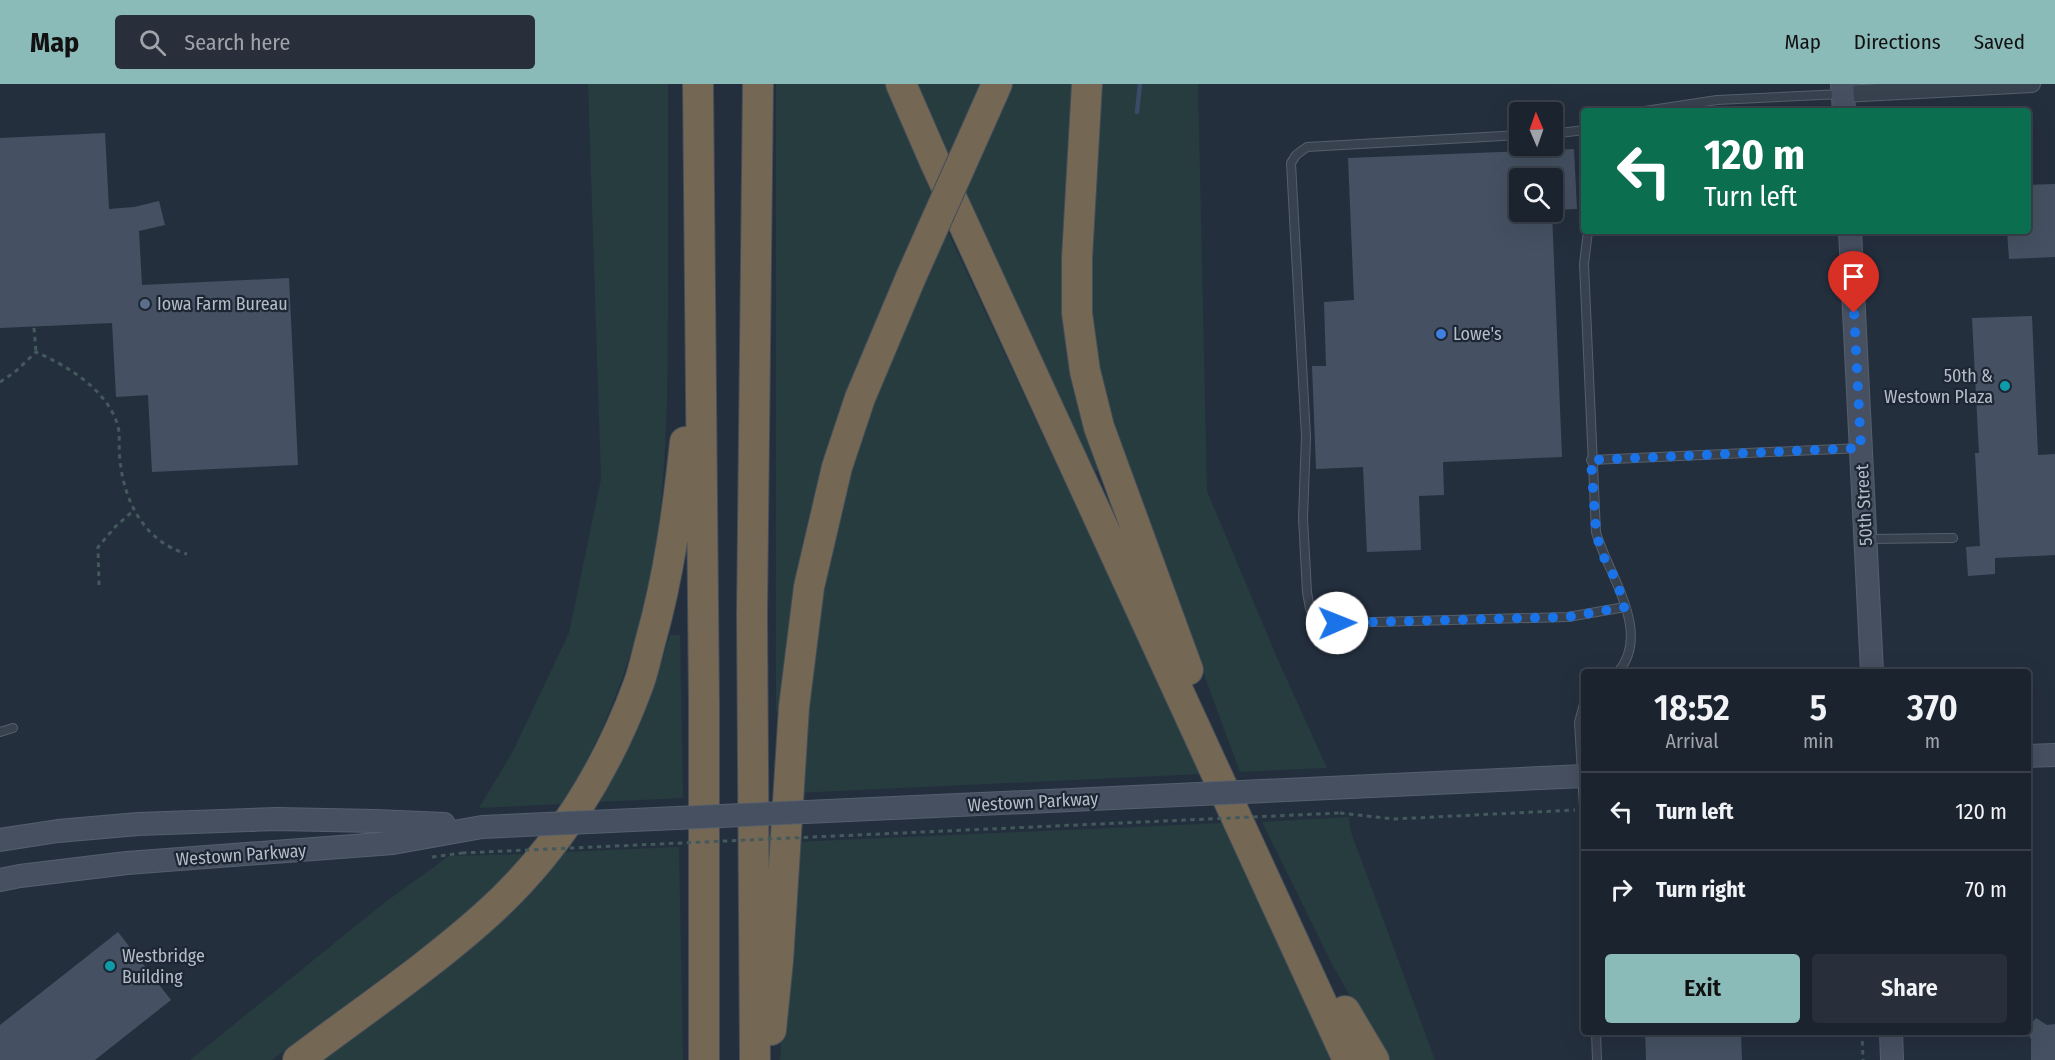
<!DOCTYPE html>
<html lang="en">
<head>
<meta charset="utf-8">
<style>
	:root { --surface:#1b232e; --page:#282f3a; --text:#f1f3f6; --muted:#a0a4aa; --line:#39404a; --accent:#8bbbb9 }
	body { margin:0; font-family:"Fira Sans Condensed",sans-serif; background:var(--page); color:var(--text); height:100vh; display:flex; flex-direction:column; font-size:22px; white-space:nowrap }
	* { box-sizing:border-box; margin:0 }
	p { font-size:20px; color:var(--muted) }
	.icon { flex:none; width:33px; height:33px; fill:none; stroke:currentColor; stroke-width:2; stroke-linecap:round; stroke-linejoin:round }
	.map { position:relative; flex:1; overflow:hidden }
	.drawer { position:absolute; left:1581px; top:585px; width:450px; height:366px; display:flex; flex-direction:column; background:var(--surface); border-radius:6px; box-shadow:0 6px 24px #0002,0 0 0 2px var(--line) }
	.drawer>* { flex:none }
	.top-card { position:absolute; left:1581px; top:24px; width:450px; height:126px; border-radius:6px; box-shadow:0 6px 24px #0002,0 0 0 2px var(--line); background:#0b6e4f; color:#fff; overflow:hidden }
	.needle { width:39px; rotate:358deg }
	.buttons { position:absolute; left:1509px; top:18px; display:grid; gap:12px }
	.buttons a { display:grid; place-items:center; width:54px; height:54px; border-radius:6px; background:var(--surface); box-shadow:0 6px 24px #0002,0 0 0 2px var(--line); font-size:30px }
	.pin { position:absolute; display:grid; place-items:center; width:51px; height:51px; color:#fff; margin:-62px -26px; border-radius:50% 50% 50% 0; rotate:-45deg; box-shadow:0 0 6px #0007 }
	.pin .icon { rotate:45deg }
	.me { position:absolute; width:66px; margin:-33px; rotate:89deg; stroke-linejoin:round; filter:drop-shadow(0 0 4px #0008) }
	.turn { display:flex; align-items:center; gap:21px; height:126px; padding:0 24px; font-size:27px }
	.turn .icon { width:78px; height:78px; stroke-width:2.5 }
	.turn b { display:block; font-size:42px; line-height:51px }
	.eta { display:flex; justify-content:space-evenly; align-items:center; height:102px; text-align:center }
	.eta b { font-size:36px; font-weight:600; line-height:42px }
	.button { display:flex; gap:12px; margin-top:auto; padding:12px 24px }
	.button a { flex:1; height:69px; border-radius:6px; background:var(--accent); color:#111; font-size:24px; font-weight:600; line-height:69px; text-align:center }
	.button a+a { background:var(--page); color:var(--text) }
	ul { padding:0; list-style:none }
	li { display:flex; align-items:center; gap:18px; height:78px; padding:0 24px; border-top:2px solid var(--line) }
	li div { flex:1 }
	li b { display:block; font-size:22px }
	li em { font-style:normal }
	header { display:flex; align-items:center; gap:36px; box-sizing:border-box; height:84px; padding:0 30px; background:var(--accent); color:#111 }
	header strong { font-size:28px }
	nav { display:flex; gap:33px; margin-inline-start:auto; font-size:21px }
	.search { width:420px; height:54px; background:var(--page); display:flex; align-items:center; gap:15px; box-sizing:border-box; padding:0 21px; border-radius:6px; color:var(--muted); font-size:22px }
	.map>svg:first-child { display:block }
	.green { fill:#263c3f }
	.lines { fill:none; stroke-linecap:round; stroke-linejoin:round }
	.stream { stroke:#394c67; stroke-width:4.5 }
	.building { fill:#455162 }
	.lane-casing { stroke:#565f6c; stroke-width:10 }
	.street-casing { stroke:#565f6c; stroke-width:18 }
	.secondary-casing { stroke:#565f6c; stroke-width:24 }
	.highway-casing { stroke:#434c59; stroke-width:32 }
	.path { stroke:#44595c; stroke-width:3; stroke-dasharray:4.5 4.5; stroke-linecap:butt }
	.lane { stroke:#38414e; stroke-width:8 }
	.street { stroke:#38414e; stroke-width:16 }
	.secondary { stroke:#465061; stroke-width:22 }
	.highway { stroke:#746855; stroke-width:30 }
	.secondary-bridge-casing { stroke:#565f6c; stroke-width:24; stroke-linecap:butt }
	.highway-bridge-casing { stroke:#434c59; stroke-width:32; stroke-linecap:butt }
	.path-bridge { stroke:#44595c; stroke-width:3; stroke-dasharray:4.5 4.5; stroke-linecap:butt }
	.secondary-bridge { stroke:#465061; stroke-width:22 }
	.highway-bridge { stroke:#746855; stroke-width:30 }
	.route { stroke:#1a73e8; stroke-width:10; stroke-dasharray:0 18 }
	.service-dot { fill:#5c6f8a; stroke:#1d2633; stroke-width:2 }
	.shop-dot { fill:#3f7fe0; stroke:#1d2633; stroke-width:2 }
	.culture-dot { fill:#0f9aa8; stroke:#1d2633; stroke-width:2 }
	.labels { text-anchor:middle; stroke-width:4.5; stroke-linejoin:round; paint-order:stroke }
	.poi-label { font-size:18px; fill:#b4bcc9; stroke:#1d2633; text-anchor:start }
	.street-label { font-size:18px; fill:#b4bcc9; stroke:#1d2633 }
</style>
</head>
<body>
<header>
<strong>Map</strong>
<div class="search"><svg class="icon" aria-label="search" viewBox="0 0 24 24"><circle cx="10" cy="10" r="6"/><path d="M15 15l6 6"/></svg>Search here</div>
<nav><a>Map</a><a>Directions</a><a>Saved</a></nav>
</header>
<div class="map">
<svg width="2055" height="976" viewBox="0 0 2055 976">
	<rect width="100%" height="100%" fill="#242f3e"/>
	<path class="green" d="M588 0H668C668 66 668 133 668 199 668 279 668 360 659 439 647 537 614 635 563 720L479 724 512 669 569 549 601 395Z
		M776 0H886L936 114 883 236 789 628 776 627Z
		M918 0H985L951 79Z
		M1008 0H1074L1102 385 1095 388 963 102Z
		M1096 0H1198L1207 407 1278 576 1327 684 1240 688 1101 312 1087 209Z
		M945 142 1201 690 796 709 795 693 839 401Z
		M670 551H680L683 714 598 718 654 600Z
		M1349 733 1351 748 1435 976H1386L1333 882 1262 738Z
		M1223 739 1331 976H780L794 758Z
		M679 763 683 976H322L480 856 510 828 562 768Z
		M525 770 478 818 434 855 272 976H190L384 819 449 772Z"/>
	<g class="lines">
		<path class="stream" d="M1137 28 1140 0"/>
	</g>
	<path class="building" d="M105 49 109 125 134 123 159 117 165 141 139 147 142 201 289 194 298 381 152 388 148 311 116 313 112 239 0 244V54Z
		M1574 65 1577 125 1552 126V94H1520V128H1552L1562 373 1443 378 1444 411 1419 412 1421 466 1367 468 1363 383 1316 385 1312 282H1326L1324 218 1354 216 1348 74Z
		M2055 100V173L2009 175 2007 147H2028V101Z
		M2032 232 2038 371 2055 370V471L1995 474V490L1968 492 1966 463 1980 462 1975 369H1979L1972 234Z
		M118 848 171 916 95 976H0V941Z
		M2036 934 2047 941 2055 940V976H2031V955L2027 948 2028 943Z
		M1645 948H1741L1742 976H1646Z"/>
	<g class="lines">
		<defs>
			<path id="lane" d="M1645 27 1717 16 1842 10
				M1552 50 1584 46
				M1520 51 1307 63 1296 71 1291 79 1306 353 1303 434 1307 508 1310 525 1317 533 1326 539H1337L1568 533 1625 523
				M1588 147 1584 180 1596 448C1607 489 1653 548 1618 588
				M1591 376 1861 364
				M1866 455 1953 454
				M1584 620 1579 638 1584 723
				M0 648 13 644
				M1596 948 1597 976"/>
			<path id="street" d="M1843 10 2032 0"/>
			<path id="secondary" d="M1842 0 1844 27
				M1850 147 1872 588
				M2028 672 2055 671
				M1329 704 1584 692
				M0 756 58 747 138 740 277 735 375 737 444 740
				M0 796 20 792 127 779 393 759 482 743
				M1891 948 1892 976"/>
			<path id="highway" d="M698 0 704 619V976
				M901 0 935 78 1348 976
				M1087 0 1077 174V229L1085 287 1099 343 1188 586
				M985 27 997 0
				M1345 927 1374 976
				M771 946 778 877 794 623 809 503 837 383 860 314 911 193
				M298 976C360 929 427 884 485 832 556 769 607 687 639 599 644 585 647 569 651 555 669 491 678 424 685 358
				M755 976 752 530 758 0"/>
		</defs>
		<use href="#lane" class="lane-casing"/>
		<use href="#street" class="street-casing"/>
		<use href="#secondary" class="secondary-casing"/>
		<use href="#highway" class="highway-casing"/>
		<path class="path" d="M34 244 36 268
			M0 298 15 288 36 268C67 282 105 304 117 339 121 350 118 364 120 376 124 418 145 458 187 470
			M99 501 98 463 116 442 134 426
			M1340 729 1394 735 1575 726
			M432 773 462 769
			M1862 948 1863 976"/>
		<use href="#lane" class="lane"/>
		<use href="#street" class="street"/>
		<use href="#secondary" class="secondary"/>
		<use href="#highway" class="highway"/>
		<defs>
			<path id="secondary-bridge" d="M482 743 1329 704"/>
			<path id="highway-bridge" d="M911 193 985 27"/>
		</defs>
		<use href="#secondary-bridge" class="secondary-bridge-casing"/>
		<use href="#highway-bridge" class="highway-bridge-casing"/>
		<path class="path-bridge" d="M462 769 1340 729"/>
		<use href="#secondary-bridge" class="secondary-bridge"/>
		<use href="#highway-bridge" class="highway-bridge"/>
	</g>
	<g class="lines">
		<path class="route" d="M1337 539 1568 533 1625 523 1616 496 1601 468 1596 447 1591 376 1861 364 1854 229"/>
	</g>
	<circle class="service-dot" cx="145" cy="220" r="6"/>
	<circle class="shop-dot" cx="1441" cy="250" r="6"/>
	<g class="culture-dot">
		<circle cx="2005" cy="302" r="6"/>
		<circle cx="110" cy="882" r="6"/>
	</g>
	<g class="labels">
		<g class="poi-label">
			<text x="157" y="226">Iowa Farm Bureau</text>
			<text x="1453" y="256">Lowe's</text>
			<text x="1993" y="298" text-anchor="end">50th &amp;<tspan x="1993" dy="21">Westown Plaza</tspan></text>
			<text x="122" y="878">Westbridge<tspan x="122" dy="21">Building</tspan></text>
		</g>
		<g class="street-label">
			<text transform="translate(1864 421) rotate(-93)" y="6">50th Street</text>
			<text transform="translate(1033 718) rotate(-3)" y="6">Westown Parkway</text>
			<text transform="translate(241 771) rotate(-4)" y="6">Westown Parkway</text>
		</g>
	</g>
</svg>
<div class="buttons">
<a><svg class="needle" viewBox="-14 -14 28 28"><path d="M0-13l5 13h-10z" fill="#e53935"/><path d="M0 13l5-13h-10z" fill="#a0a4aa"/></svg></a>
<a><svg class="icon" aria-label="search" viewBox="0 0 24 24"><circle cx="10" cy="10" r="6"/><path d="M15 15l6 6"/></svg></a>
</div>
<div class="pin" style="left:1854px;top:229px;background:#d93025"><svg class="icon" aria-label="arrive" viewBox="0 0 24 24"><path d="M6 21V4h12l-3 4 3 4H6"/></svg></div>
<svg class="me" style="left:1337px;top:539px" viewBox="-20 -20 40 40"><circle r="19" fill="#fff"/><path d="M0-13L10 11 0 6-10 11z" fill="#1a73e8"/></svg>
<div class="top-card">
<div class="turn"><svg class="icon" aria-label="left" viewBox="0 0 24 24"><path d="M17 20v-9H6M10 6l-5 5 5 5"/></svg><div><b>120 m</b>Turn left</div></div>
</div>
<section class="drawer">
<div class="eta">
<div><b>18:52</b><p>Arrival</p></div>
<div><b>5</b><p>min</p></div>
<div><b>370</b><p>m</p></div>
</div>
<ul>
<li><svg class="icon" aria-label="left" viewBox="0 0 24 24"><path d="M17 20v-9H6M10 6l-5 5 5 5"/></svg><div><b>Turn left</b></div><em>120 m</em></li>
<li><svg class="icon" aria-label="right" viewBox="0 0 24 24"><path d="M7 20v-9h11M14 6l5 5-5 5"/></svg><div><b>Turn right</b></div><em>70 m</em></li>
</ul>
<div class="button"><a>Exit</a><a>Share</a></div>
</section>
</div>
</body>
</html>
